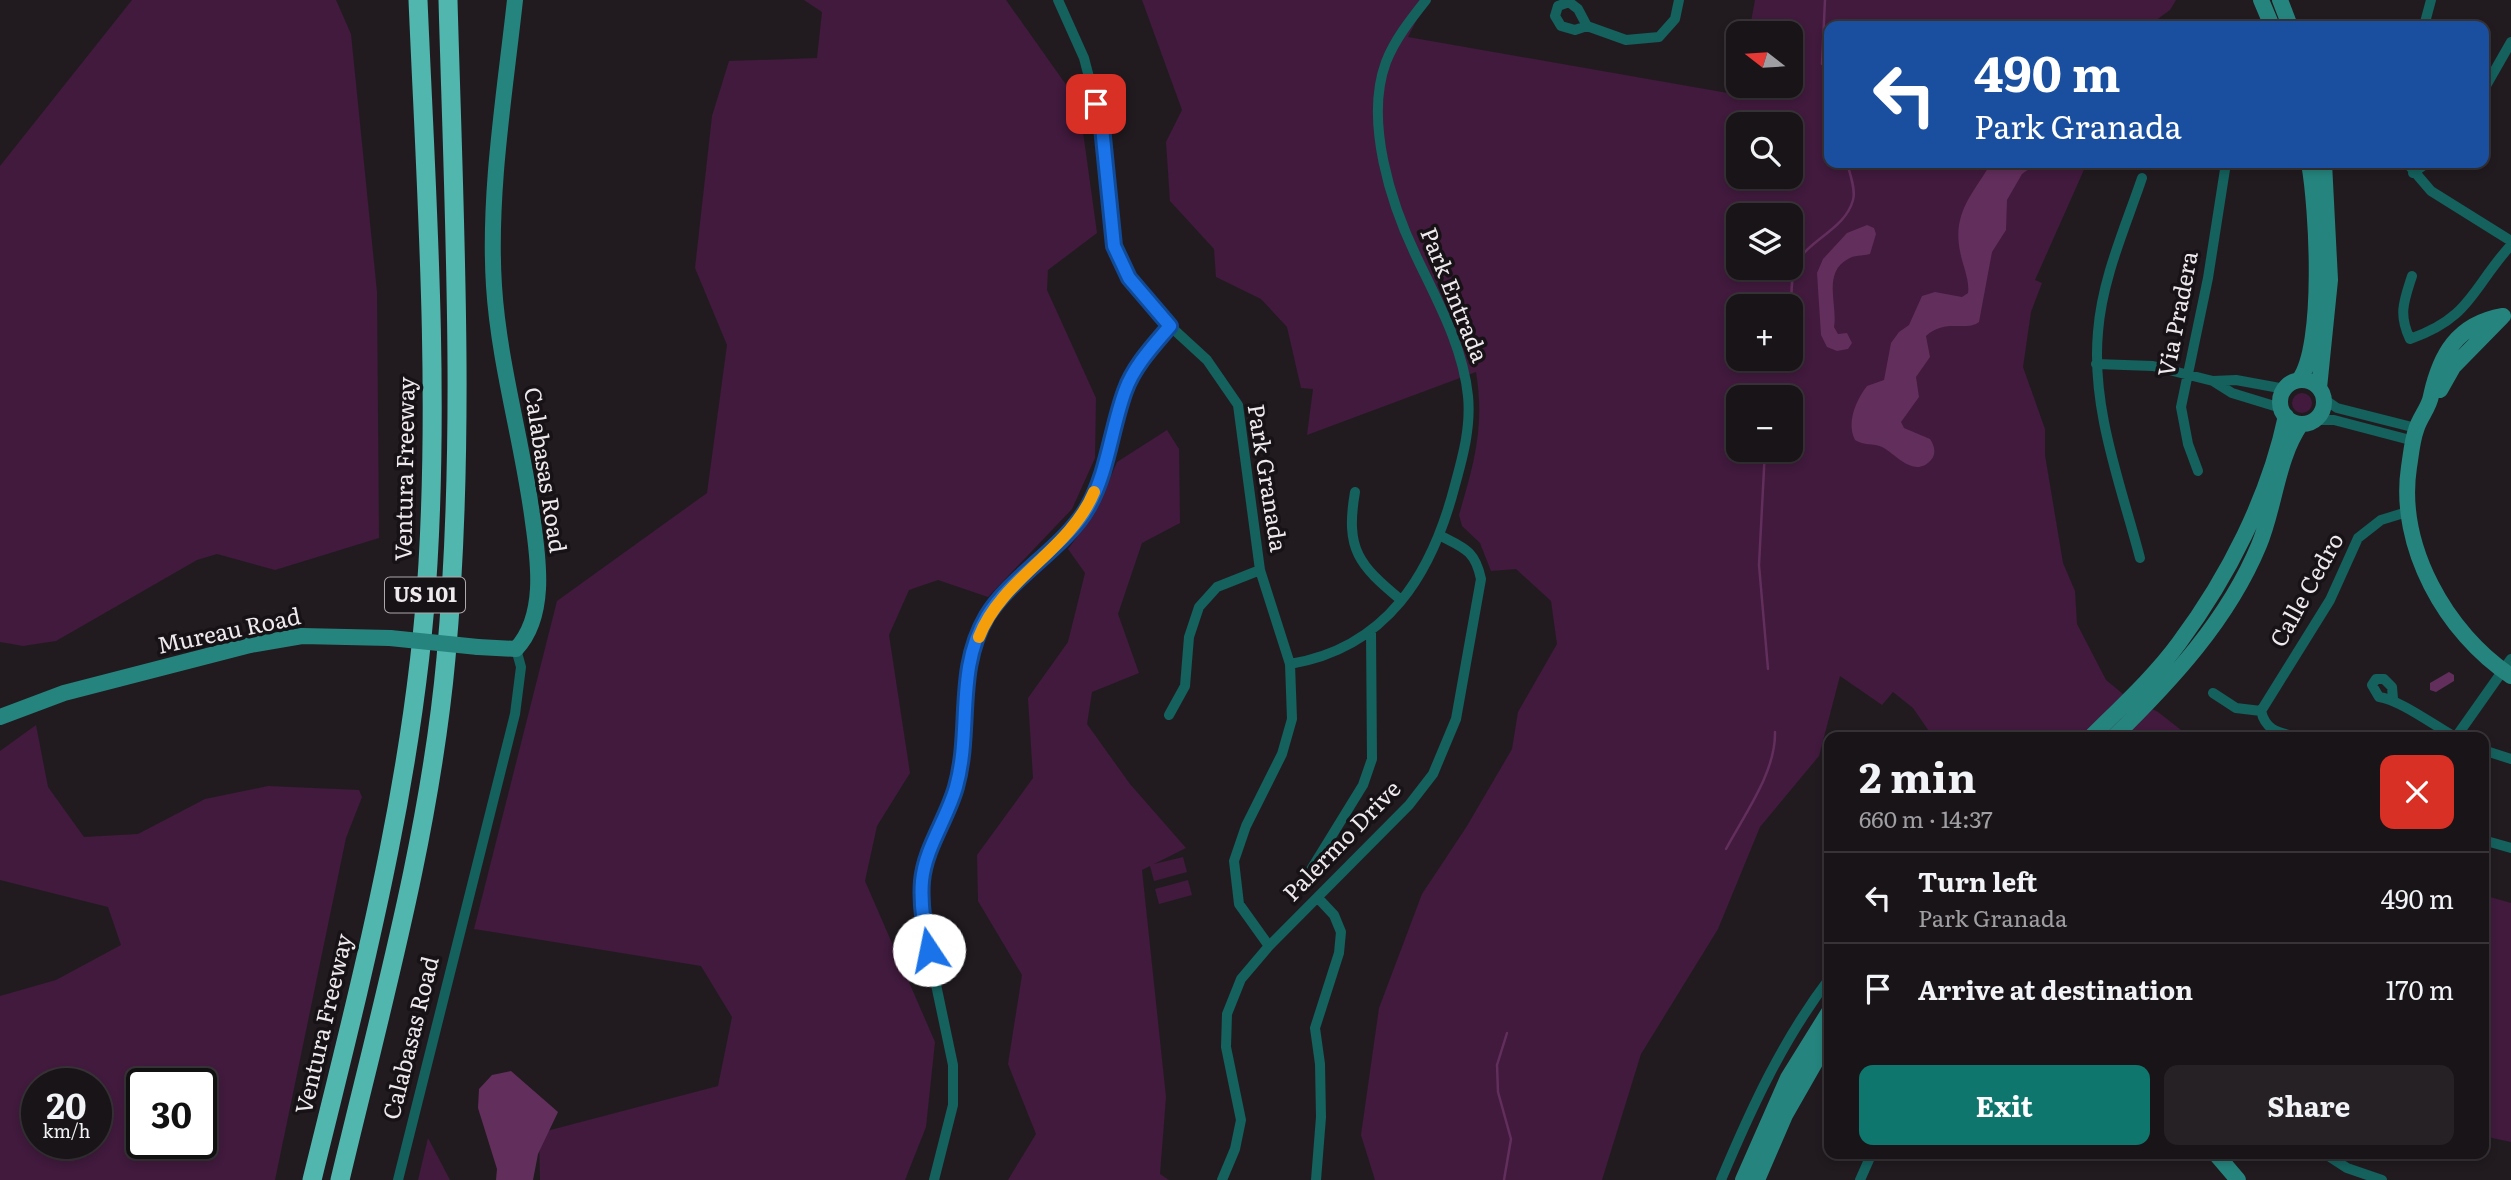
<!DOCTYPE html>
<html lang="en">
<head>
<meta charset="utf-8">
<style>
	:root { --surface:#191418; --page:#262125; --text:#f1f3f6; --muted:#9f9ea2; --line:#373337; --accent:#0f766e }
	body { margin:0; font-family:Literata,serif; background:var(--page); color:var(--text); height:100vh; display:flex; flex-direction:column; font-size:26px; white-space:nowrap }
	* { box-sizing:border-box; margin:0 }
	p { font-size:23px; color:var(--muted) }
	.icon { flex:none; width:38px; height:38px; fill:none; stroke:currentColor; stroke-width:2; stroke-linecap:round; stroke-linejoin:round }
	.map { position:relative; flex:1; overflow:hidden }
	.panel { position:absolute; left:1824px; top:732px; width:665px; height:427px; display:flex; flex-direction:column; background:var(--surface); border-radius:14px; box-shadow:0 4px 10px #0003,0 0 0 2px var(--line) }
	.panel>* { flex:none }
	.banner { position:absolute; left:1824px; top:21px; width:665px; height:147px; border-radius:14px; box-shadow:0 4px 10px #0003,0 0 0 2px var(--line); background:#1a4fa0; color:#fff; overflow:hidden }
	.needle { width:46px; rotate:287deg }
	.buttons { position:absolute; left:1726px; top:21px; display:grid; gap:14px }
	.buttons a { display:grid; place-items:center; width:77px; height:77px; border-radius:14px; background:var(--surface); box-shadow:0 4px 10px #0003,0 0 0 2px var(--line); font-size:35px }
	.speed { position:absolute; left:21px; top:1068px; display:flex; gap:14px; font-size:35px; font-weight:700; text-align:center }
	.speed>* { display:grid; place-content:center; width:91px; height:91px; border-radius:50%; background:var(--surface); box-shadow:0 4px 10px #0003,0 0 0 2px var(--line); line-height:1 }
	.speed small { font-size:18px; font-weight:400 }
	.speed .limit { border:4px solid #111; border-radius:10px; background:#fff; color:#111 }
	.pin { position:absolute; display:grid; place-items:center; width:60px; height:60px; color:#fff; margin:-30px; border-radius:14px; box-shadow:0 4px 10px #0006 }
	.me { position:absolute; width:77px; margin:-38px; rotate:349deg; stroke-linejoin:round; filter:drop-shadow(0 0 5px #0008) }
	.turn { display:flex; align-items:center; gap:24px; height:147px; padding:0 35px; font-size:32px }
	.turn .icon { width:91px; height:91px; stroke-width:2.5 }
	.turn b { display:block; font-size:49px; line-height:60px }
	.round { display:grid; place-items:center; flex:none; width:74px; height:74px; border-radius:14px; background:var(--page) }
	.headline { display:flex; align-items:center; justify-content:space-between; height:119px; padding:0 35px }
	h1 { font-size:42px; font-weight:700; line-height:52px }
	.action { display:flex; gap:14px; margin-top:auto; padding:14px 35px }
	.action a { flex:1; height:80px; border-radius:14px; background:var(--accent); color:#fff; font-size:28px; font-weight:700; line-height:80px; text-align:center }
	.action a+a { background:var(--page); color:var(--text) }
	ul { padding:0; list-style:none }
	li { display:flex; align-items:center; gap:21px; height:91px; padding:0 35px; border-top:2px solid var(--line) }
	li div { flex:1 }
	li b { display:block; font-size:26px }
	li em { font-style:normal }
	.map>svg:first-child { display:block }
	.green { fill:#411a3d; fill-rule:evenodd }
	.water { fill:#622e5c }
	.lines { fill:none; stroke-linecap:round; stroke-linejoin:round }
	.stream { stroke:#622e5c; stroke-width:2.5 }
	.street { stroke:#14615d; stroke-width:10 }
	.secondary { stroke:#25857e; stroke-width:16 }
	.highway { stroke:#50b6ae; stroke-width:19 }
	.secondary-bridge { stroke:#25857e; stroke-width:16 }
	.route-casing { stroke:#114b97; stroke-width:18 }
	.route { stroke:#1a73e8; stroke-width:12 }
	.slow { stroke:#f59e0b; stroke-width:12 }
	.labels { text-anchor:middle; stroke-width:7; stroke-linejoin:round; paint-order:stroke }
	.shield { fill:#171216; stroke:#ada8ac; stroke-width:2 }
	.shield-label { font-size:21px; font-weight:bold; fill:#ede9ed }
	.street-label { font-size:23px; fill:#ede9ed; stroke:#171216 }
</style>
</head>
<body>
<div class="map">
<svg width="2511" height="1180" viewBox="0 0 2511 1180">
	<rect width="100%" height="100%" fill="#211b20"/>
	<path class="green" d="M132 0H336L351 34 377 292 379 538 275 570 217 554 197 560 56 641 23 646 0 642V166Z
		M804 0H1006L1079 103 1097 233 1048 270 1047 290 1096 398 1095 458 1072 509 988 597 938 580 909 590 889 635 910 773 877 826 865 881 935 1042 926 1127 905 1180H540L539 1133 718 1086 732 1017 701 966 474 929 557 601 707 493 727 345 695 268 712 116 729 61 817 58 822 12Z
		M1142 0H1427L1408 37 1739 95 1741 86H1790V33H1749L1755 0H2176L2170 10 2148 26H1829V163H2087L2035 280 2042 283 2031 312 2023 367 2045 429V455L2063 563 2075 591 2077 624 2106 680 2123 694 2158 712 2190 737H1933L1913 708 1893 692 1882 705 1840 676 1819 756 1760 827 1718 929 1641 1054 1602 1180H1375L1361 1135 1379 1008 1422 894 1467 826 1512 749 1518 712 1557 644 1551 601 1516 569 1491 571 1480 543 1462 526 1459 515C1474 463 1485 427 1476 372L1307 435 1313 389 1301 388 1287 327 1261 299 1216 277 1214 249 1170 201 1166 142 1182 110ZM1738 124H1790V177H1738ZM1738 215H1790V268H1738ZM1738 306H1790V359H1738ZM1738 397H1790V450H1738Z
		M2292 403a10 10 0 1 1 20 0a10 10 0 1 1-20 0Z
		M1167 430 1179 449 1180 523 1142 543 1118 614 1139 673 1092 692 1087 724 1130 784 1186 848 1154 864 1183 857 1187 872 1154 881 1150 866 1142 870 1166 1097 1160 1174 1169 1180H1008L1036 1134 1008 1064 1022 975 978 901 977 855 1033 778 1028 698 1068 642 1085 573 1068 549 1095 513 1117 462Z
		M36 725 48 787 84 837 138 834 205 799 268 786 359 790 362 797 346 838 275 1180H0V996L56 980 121 945 108 907 0 880V751ZM37 1083H96V1143H37ZM142 1083H201V1143H142Z
		M1188 880 1192 895 1159 904 1155 889Z
		M2483 895 2511 903V1142L2483 1136Z
		M428 1138 450 1180H418Z"/>
	<path class="water" d="M1991 163H2037L2022 174 2007 200 2006 230 1992 252 1979 322C1966 332 1945 318 1926 336L1930 357 1916 377 1919 397 1901 422 1904 428 1930 439C1934 445 1937 453 1931 460 1914 479 1896 454 1882 447 1873 443 1864 446 1855 440 1846 423 1856 400 1867 386L1884 380 1891 343 1899 332 1909 325 1922 296 1935 292 1962 297 1968 293C1970 280 1962 264 1960 251 1952 212 1974 193 1991 163Z
		M1867 225 1874 228 1876 234 1870 254C1862 256 1854 255 1848 259 1822 273 1838 305 1834 327L1838 334 1847 333 1852 343 1848 349 1837 351 1827 347 1821 335 1817 273 1823 259 1847 233Z
		M2449 672 2454 675V681L2436 692 2430 690V683Z
		M511 1071 558 1112 538 1154 533 1180H496L497 1169 478 1108 479 1089 492 1075Z"/>
	<g class="lines">
		<path class="stream" d="M1822 64 1825 0
			M1826 74 1829 104
			M1790 319C1793 303 1789 280 1796 265 1808 239 1845 230 1853 200 1856 190 1850 174 1847 163
			M1765 450 1759 565 1768 669
			M1726 849C1744 815 1776 772 1775 732
			M1504 1180 1511 1139 1498 1092 1497 1065 1507 1033"/>
		<path class="street" d="M1058 0 1084 58 1102 127 1114 246 1129 278 1170 326 1207 360 1238 405 1260 570 1290 664 1292 719 1282 754 1246 826 1234 861 1239 904 1269 946
			M1587 26 1575 30 1561 26 1555 16 1558 6 1569 2 1578 9 1587 26 1626 40 1659 37 1675 19 1679 0
			M2424 26 2431 0
			M2483 91 2511 42
			M2407 163 2431 191 2511 241
			M2413 173 2427 163
			M2412 276C2404 301 2398 314 2410 339 2471 318 2472 288 2511 245
			M2096 364 2153 366 2213 381 2232 393 2281 408
			M2213 381 2236 380 2285 389
			M2324 399 2337 408 2416 428
			M2315 420H2334L2414 441
			M2198 471 2188 444 2181 407 2208 278 2226 163
			M1355 492C1345 550 1359 565 1401 600
			M2140 558C2121 485 2091 409 2098 332 2102 279 2125 228 2142 178
			M1290 664C1387 648 1432 574 1455 485 1463 456 1471 427 1468 396 1463 347 1438 302 1417 258 1391 204 1364 121 1386 62 1395 39 1411 19 1426 0
			M2213 693 2236 708 2261 711
			M2393 699 2392 687 2384 679H2376L2372 685 2379 697C2398 699 2435 726 2455 737
			M2261 711 2330 600 2358 538 2381 520 2407 512
			M2261 711C2266 731 2278 732 2297 737
			M1169 715 1185 686 1189 637 1199 607 1217 587 1260 570
			M2456 737 2511 659
			M2483 750 2511 759
			M2483 840 2511 848
			M1307 876 1363 785 1372 759 1371 631
			M2324 1153 2347 1168 2382 1180
			M2221 1163 2236 1153
			M398 1180 515 714 521 667 516 649
			M934 1180 953 1105V1065L923 923 922 880 939 825 956 789 964 751V685L987 616 1012 585 1037 564 1087 509 1104 467 1125 390 1137 366 1170 326
			M1222 1180 1235 1149 1241 1120 1226 1047 1227 1014 1241 979 1269 946 1409 805 1433 774 1456 719 1481 579C1475 550 1464 548 1439 535
			M1316 1180 1321 1117 1320 1064 1315 1028 1339 953 1341 932 1334 915 1318 898
			M1721 1180C1751 1109 1782 1041 1829 979
			M1860 1180 1872 1153"/>
		<path class="secondary" d="M2261 0 2272 26
			M2280 0 2290 26
			M2503 316C2457 324 2440 355 2431 396 2429 408 2419 418 2416 430 2412 441 2411 455 2409 467 2397 546 2446 633 2511 676
			M2299 380C2325 346 2317 207 2309 163
			M2280 402a22 22 0 1 1 44 0a22 22 0 1 1-44 0Z
			M2319 388 2330 280 2324 163
			M2440 390 2453 367 2502 317
			M478 647 516 649C546 617 539 563 533 522 523 443 499 365 494 286 488 193 505 92 515 0
			M0 717 64 693 250 645 302 636 390 638
			M2091 737C2121 707 2154 677 2179 643 2228 577 2269 497 2286 416
			M2114 737C2171 681 2228 620 2259 545 2275 507 2277 458 2301 424
			M2215 1153 2238 1180
			M1743 1180 1788 1078 1829 1012
			M1757 1180 1785 1115 1829 1038"/>
		<path class="highway" d="M312 1180C362 977 416 772 428 563 439 376 426 187 418 0
			M340 1180C381 1008 430 834 446 658 466 439 454 219 448 0"/>
		<path class="secondary-bridge" d="M390 638 478 647"/>
	</g>
	<g class="lines">
		<defs>
			<path id="route" d="M929 950C924 928 920 904 922 881 925 848 947 819 956 787 972 730 955 670 987 616 1011 577 1066 546 1088 507 1108 472 1111 429 1125 391 1134 366 1153 346 1170 326L1129 278 1114 246 1102 127 1096 104"/>
		</defs>
		<use href="#route" class="route-casing"/>
		<use href="#route" class="route"/>
		<path class="slow" d="M979 637C1002 578 1070 550 1094 492"/>
	</g>
	<g class="labels">
		<rect class="shield" x="385" y="577.5" width="80" height="35" rx="5"/>
		<g class="shield-label">
			<text x="425" y="602">US 101</text>
		</g>
		<g class="street-label">
			<text transform="translate(1454 295) rotate(68)" y="8">Park Entrada</text>
			<text transform="translate(2178 314) rotate(-79)" y="8">Via Pradera</text>
			<text transform="translate(405 469) rotate(-89)" y="8">Ventura Freeway</text>
			<text transform="translate(545 470) rotate(81)" y="8">Calabasas Road</text>
			<text transform="translate(1267 478) rotate(81)" y="8">Park Granada</text>
			<text transform="translate(2307 590) rotate(-61)" y="8">Calle Cedro</text>
			<text transform="translate(229 631) rotate(-12)" y="8">Mureau Road</text>
			<text transform="translate(1342 841) rotate(-46)" y="8">Palermo Drive</text>
			<text transform="translate(324 1024) rotate(-77)" y="8">Ventura Freeway</text>
			<text transform="translate(411 1038) rotate(-76)" y="8">Calabasas Road</text>
		</g>
	</g>
</svg>
<div class="buttons">
<a><svg class="needle" viewBox="-14 -14 28 28"><path d="M0-13l5 13h-10z" fill="#e53935"/><path d="M0 13l5-13h-10z" fill="#9f9ea2"/></svg></a>
<a><svg class="icon" aria-label="search" viewBox="0 0 24 24"><circle cx="10" cy="10" r="6"/><path d="M15 15l6 6"/></svg></a>
<a><svg class="icon" aria-label="layers" viewBox="0 0 24 24"><path d="M12 4l9 5-9 5-9-5zM3 14l9 5 9-5"/></svg></a>
<a>+</a>
<a>−</a>
</div>
<div class="speed"><div>20<small>km/h</small></div><div class="limit">30</div></div>
<div class="pin" style="left:1096px;top:104px;background:#d93025"><svg class="icon" aria-label="arrive" viewBox="0 0 24 24"><path d="M6 21V4h12l-3 4 3 4H6"/></svg></div>
<svg class="me" style="left:929px;top:950px" viewBox="-20 -20 40 40"><circle r="19" fill="#fff"/><path d="M0-13L10 11 0 6-10 11z" fill="#1a73e8"/></svg>
<div class="banner">
<div class="turn"><svg class="icon" aria-label="left" viewBox="0 0 24 24"><path d="M17 20v-9H6M10 6l-5 5 5 5"/></svg><div><b>490 m</b>Park Granada</div></div>
</div>
<section class="panel">
<div class="headline"><div><h1>2 min</h1><p>660 m · 14:37</p></div><a class="round" style="background:#d93025;color:#fff"><svg class="icon" aria-label="close" viewBox="0 0 24 24"><path d="M6 6l12 12M18 6L6 18"/></svg></a></div>
<ul>
<li><svg class="icon" aria-label="left" viewBox="0 0 24 24"><path d="M17 20v-9H6M10 6l-5 5 5 5"/></svg><div><b>Turn left</b><p>Park Granada</p></div><em>490 m</em></li>
<li><svg class="icon" aria-label="arrive" viewBox="0 0 24 24"><path d="M6 21V4h12l-3 4 3 4H6"/></svg><div><b>Arrive at destination</b></div><em>170 m</em></li>
</ul>
<div class="action"><a>Exit</a><a>Share</a></div>
</section>
</div>
</body>
</html>
